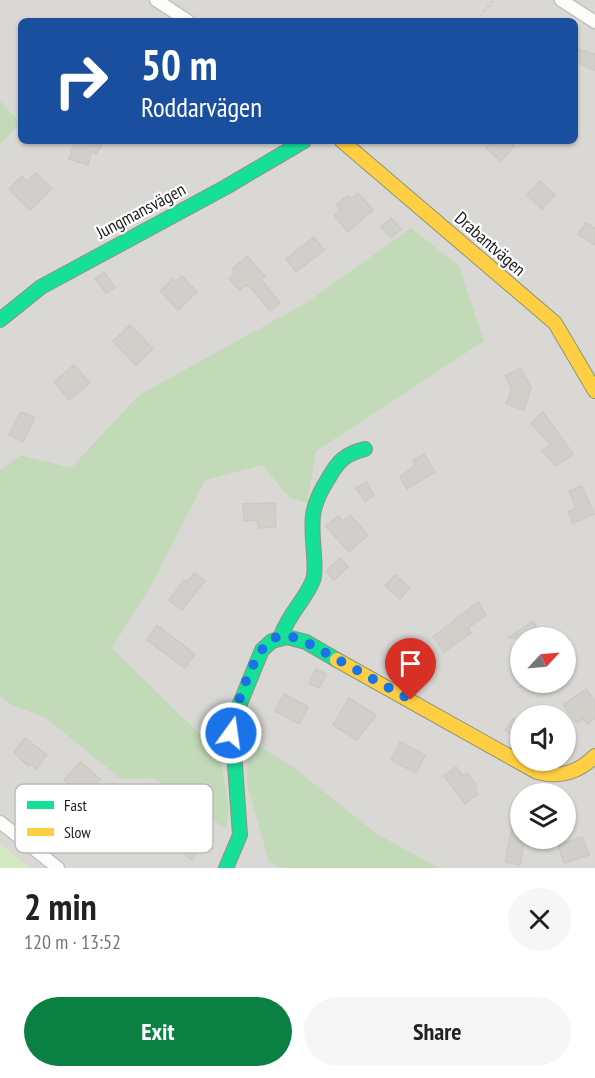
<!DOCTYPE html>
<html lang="en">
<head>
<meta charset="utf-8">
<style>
	:root { --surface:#fff; --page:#f6f6f6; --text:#222; --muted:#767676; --accent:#0b8043 }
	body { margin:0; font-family:"PT Sans Narrow",sans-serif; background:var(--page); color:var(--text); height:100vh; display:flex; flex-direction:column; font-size:22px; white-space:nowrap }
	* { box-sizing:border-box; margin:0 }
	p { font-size:20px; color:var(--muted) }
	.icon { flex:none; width:33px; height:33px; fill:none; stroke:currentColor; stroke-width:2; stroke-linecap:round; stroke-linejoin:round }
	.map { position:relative; height:868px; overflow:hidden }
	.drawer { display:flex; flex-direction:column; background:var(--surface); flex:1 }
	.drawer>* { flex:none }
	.guide { position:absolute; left:18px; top:18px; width:560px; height:126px; border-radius:9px; box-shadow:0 2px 4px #0004; background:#1a4fa0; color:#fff; overflow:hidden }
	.needle { width:39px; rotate:64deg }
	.tools { position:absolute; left:510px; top:627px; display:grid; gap:12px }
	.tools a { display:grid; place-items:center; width:66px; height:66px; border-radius:50%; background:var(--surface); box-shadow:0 2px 4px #0004; font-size:30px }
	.pin { position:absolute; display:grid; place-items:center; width:51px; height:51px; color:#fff; margin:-62px -26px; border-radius:50% 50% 50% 0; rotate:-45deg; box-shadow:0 0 6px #0007 }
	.pin .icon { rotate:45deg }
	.me { position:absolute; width:66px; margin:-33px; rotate:14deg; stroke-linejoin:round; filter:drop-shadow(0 0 4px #0008) }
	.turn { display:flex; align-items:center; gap:21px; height:126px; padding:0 24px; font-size:27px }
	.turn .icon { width:78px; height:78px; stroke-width:2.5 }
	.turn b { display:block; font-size:42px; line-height:51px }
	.round { display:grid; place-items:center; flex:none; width:63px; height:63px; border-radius:32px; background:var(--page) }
	.summary { display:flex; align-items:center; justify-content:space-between; height:102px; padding:0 24px }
	h1 { font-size:36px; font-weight:700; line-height:45px }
	.button { display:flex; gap:12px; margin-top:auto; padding:12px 24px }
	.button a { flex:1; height:69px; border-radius:36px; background:var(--accent); color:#fff; font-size:24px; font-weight:700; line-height:69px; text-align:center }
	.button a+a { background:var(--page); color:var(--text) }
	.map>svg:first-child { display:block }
	.residential { fill:#d9d8d5; fill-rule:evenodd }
	.grass { fill:#d3eac0 }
	.forest { fill:#c2dab8 }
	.building { fill:#d1cfca; stroke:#cdcac4; stroke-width:1.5 }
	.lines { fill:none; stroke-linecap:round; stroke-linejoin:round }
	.street-casing { stroke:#c2c2bf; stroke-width:15 }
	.fast-casing { stroke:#90947b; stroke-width:16 }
	.slow-casing { stroke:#90947b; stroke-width:16 }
	.path { stroke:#d6c8c3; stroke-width:2; stroke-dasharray:3 3; stroke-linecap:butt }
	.street { stroke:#fcfcfb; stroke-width:12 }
	.fast { stroke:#16e098; stroke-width:14 }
	.slow { stroke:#ffcf43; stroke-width:14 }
	.route { stroke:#1a73e8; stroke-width:10; stroke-dasharray:0 18 }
	.labels { text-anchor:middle; stroke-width:4.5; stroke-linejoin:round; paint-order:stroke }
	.street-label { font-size:18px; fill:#1b1b1b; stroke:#fff }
	.key { fill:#fff; stroke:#bbb; stroke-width:1.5 }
	.key-label { font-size:16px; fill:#1b1b1b }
</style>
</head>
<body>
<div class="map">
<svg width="595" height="868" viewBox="0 0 595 868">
	<rect width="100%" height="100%" fill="#eae9e3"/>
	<path class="residential" d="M0 0H595V868H0ZM21 21H574V141H21ZM520 638H566V682H520ZM520 716H566V760H520ZM520 794H566V838H520Z"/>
	<path class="grass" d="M0 844 29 868H0Z"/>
	<path class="forest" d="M0 101 20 123 0 145Z
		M411 228 459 266 484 341 316 451 307 503 290 498 262 465 205 480 152 584 112 648 220 754 229 808 226 829 154 778 121 779 46 718 12 705 0 696V470L21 455 71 468 139 395 306 303Z
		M248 739 292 766 377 834 439 868H281L269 862 247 784Z"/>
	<path class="building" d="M574 48 595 54V71L574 60Z
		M75 141H104L96 154 92 151 88 165 69 159Z
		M493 141H509L514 146 501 161 486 148Z
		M36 173 52 189 30 210 9 189 22 176 27 181Z
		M540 181 555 195 542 209 527 195Z
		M358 193 373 210 348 232 334 215 340 210 336 205 348 195 351 199Z
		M391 218 401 229 391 238 381 227Z
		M586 223 595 228V245L578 234Z
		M314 237 324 250 296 272 286 259Z
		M247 256 265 276 261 279 280 303 270 311 251 288 246 285 240 291 229 278 235 273 232 269Z
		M104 272 115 287 106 293 95 279Z
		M182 276 197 292 178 310 160 291 173 279 175 282Z
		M130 325 153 349 136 365 113 341Z
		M74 365 90 383 69 400 54 382Z
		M521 368 531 388 524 410 506 404 512 389 505 376Z
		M21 412 35 418 23 442 9 435Z
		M543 412 573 454 556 466 542 451 551 445 531 423Z
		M424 454 435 472 407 489 400 477 415 465 413 461Z
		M366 482 374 495 365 501 356 488Z
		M582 486 594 514 573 523 568 512 576 508 569 491Z
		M275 503 276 527 258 528 257 520 244 521 243 504Z
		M350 515 368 535 349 552 326 526 338 516 343 521Z
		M340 558 348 567 334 580 326 571Z
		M194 573 205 581 182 610 169 600 184 580 187 582Z
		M395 575 410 588 400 599 385 586Z
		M478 602 486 615 468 628 471 633 444 652 433 637Z
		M533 621 543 638H508Z
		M157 625 195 654 185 668 147 640Z
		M316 669 326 674 319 688 309 683Z
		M586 689 595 701V718L587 724 583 718 577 723 563 705Z
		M284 694 308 707 299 724 275 711Z
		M349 698 376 715 357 740 333 725Z
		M513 718 520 724V740L505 730Z
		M25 738 47 755 36 769 30 764 28 766 14 752Z
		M400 742 425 755 416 773 391 760Z
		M81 762 100 779 83 797 64 780Z
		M456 767 463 776 467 773 477 786 474 789 478 794 465 804 444 776Z
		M515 813H520V838H525L520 865 505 862Z
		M194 824 210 836 192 860 176 848Z
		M582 837 589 855 564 863 558 845Z"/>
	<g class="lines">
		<defs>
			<path id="street" d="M156 0 188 21
				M561 0 595 22
				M0 822 58 868"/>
			<path id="fast" d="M0 320 41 287 226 187 304 141
				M281 636C289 613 306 599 313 580 316 572 314 562 314 553 311 521 310 507 328 479 338 461 345 454 365 449
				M226 868 240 835 232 723 262 650 272 641 287 637 306 642 337 660"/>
			<path id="slow" d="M342 141 555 323 595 391
				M337 660 537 772C560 778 578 773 595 756"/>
		</defs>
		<use href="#street" class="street-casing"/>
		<use href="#fast" class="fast-casing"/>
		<use href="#slow" class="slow-casing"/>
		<path class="path" d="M475 21 494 0"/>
		<use href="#street" class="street"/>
		<use href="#fast" class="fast"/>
		<use href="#slow" class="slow"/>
	</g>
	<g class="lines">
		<path class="route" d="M231 733C233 712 254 651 271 640 283 632 294 637 306 642L411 700"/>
	</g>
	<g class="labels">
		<g class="street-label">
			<text transform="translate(141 211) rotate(-28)" y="6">Jungmansvägen</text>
			<text transform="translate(490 244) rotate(41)" y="6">Drabantvägen</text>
		</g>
	</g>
	<rect x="15" y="784" width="198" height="69" rx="9" class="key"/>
	<rect x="27" y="801" width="27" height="8" fill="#16e098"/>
	<rect x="27" y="828" width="27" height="8" fill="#ffcf43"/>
	<g class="key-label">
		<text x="64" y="811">Fast</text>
		<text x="64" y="838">Slow</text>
	</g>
</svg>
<div class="tools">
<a><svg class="needle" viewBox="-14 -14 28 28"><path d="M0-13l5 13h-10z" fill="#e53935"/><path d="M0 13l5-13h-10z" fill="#767676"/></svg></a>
<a><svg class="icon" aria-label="sound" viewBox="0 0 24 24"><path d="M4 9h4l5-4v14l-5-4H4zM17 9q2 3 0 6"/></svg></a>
<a><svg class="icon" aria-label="layers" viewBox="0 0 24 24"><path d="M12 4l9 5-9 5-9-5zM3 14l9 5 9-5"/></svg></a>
</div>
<div class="pin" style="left:411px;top:700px;background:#d93025"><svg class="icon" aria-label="arrive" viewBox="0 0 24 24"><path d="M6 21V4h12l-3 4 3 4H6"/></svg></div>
<svg class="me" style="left:231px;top:733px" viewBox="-20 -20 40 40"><circle r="17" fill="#1a73e8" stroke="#fff" stroke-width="3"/><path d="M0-11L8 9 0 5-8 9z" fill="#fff"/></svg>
<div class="guide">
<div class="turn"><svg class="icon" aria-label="right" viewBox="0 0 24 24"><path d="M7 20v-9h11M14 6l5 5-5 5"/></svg><div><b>50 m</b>Roddarvägen</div></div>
</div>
</div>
<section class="drawer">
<div class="summary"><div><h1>2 min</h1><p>120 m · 13:52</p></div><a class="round"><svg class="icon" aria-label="close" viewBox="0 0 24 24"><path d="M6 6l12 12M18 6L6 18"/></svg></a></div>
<div class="button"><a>Exit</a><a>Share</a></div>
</section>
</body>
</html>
